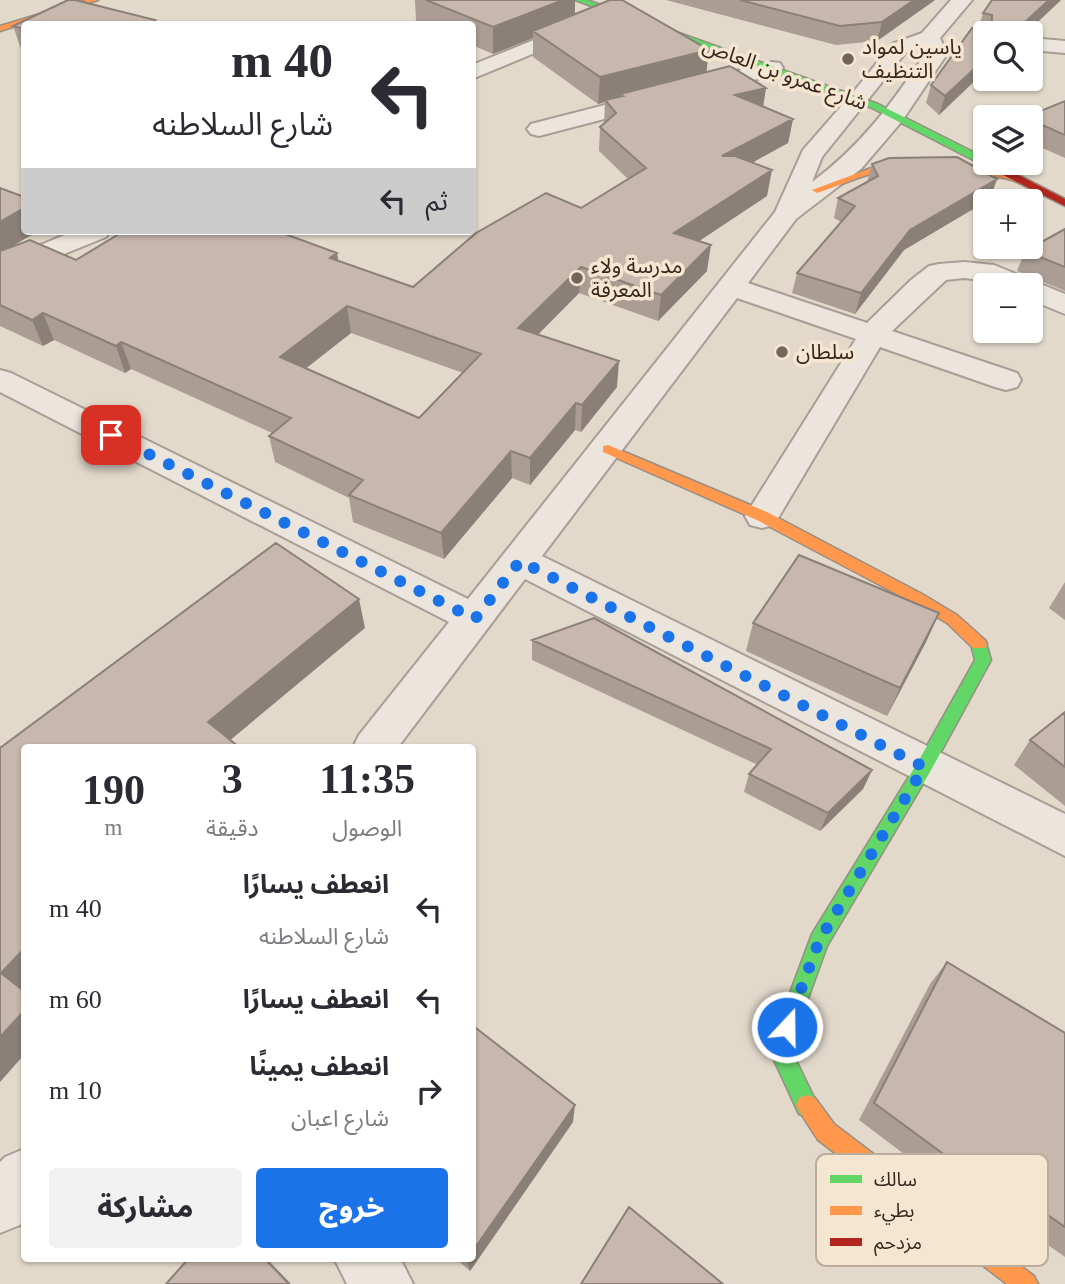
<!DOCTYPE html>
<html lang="ar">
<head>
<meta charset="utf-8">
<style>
	:root { --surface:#fff; --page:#f2f2f3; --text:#2b2b33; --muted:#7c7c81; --accent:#1a73e8 }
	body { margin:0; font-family:"Times New Roman","Noto Sans Arabic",serif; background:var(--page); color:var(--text); direction:rtl; height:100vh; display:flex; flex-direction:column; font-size:26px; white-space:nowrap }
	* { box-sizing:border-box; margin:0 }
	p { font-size:23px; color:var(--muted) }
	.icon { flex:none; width:38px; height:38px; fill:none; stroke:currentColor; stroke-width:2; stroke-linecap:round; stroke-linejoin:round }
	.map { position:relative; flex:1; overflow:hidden; direction:ltr }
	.sheet { position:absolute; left:21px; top:744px; width:455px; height:518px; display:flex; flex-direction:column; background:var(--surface); border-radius:7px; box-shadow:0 2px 5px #0004; direction:rtl }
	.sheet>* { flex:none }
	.guide { position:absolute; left:21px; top:21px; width:455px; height:214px; border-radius:7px; box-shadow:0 2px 5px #0004; direction:rtl; background:#fff; color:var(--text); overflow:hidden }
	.buttons { position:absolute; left:973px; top:21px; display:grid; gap:14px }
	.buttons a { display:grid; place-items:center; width:70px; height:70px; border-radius:7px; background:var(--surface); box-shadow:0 2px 5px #0004; font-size:35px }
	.pin { position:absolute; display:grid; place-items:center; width:60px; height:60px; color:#fff; margin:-30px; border-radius:14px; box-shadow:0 4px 10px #0006 }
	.me { position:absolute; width:77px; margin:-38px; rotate:21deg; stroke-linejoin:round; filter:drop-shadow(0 0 5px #0008) }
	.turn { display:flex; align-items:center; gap:24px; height:147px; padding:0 28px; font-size:32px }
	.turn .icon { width:91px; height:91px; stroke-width:2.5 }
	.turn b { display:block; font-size:49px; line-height:60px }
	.then { display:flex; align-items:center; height:66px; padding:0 28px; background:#0003; gap:14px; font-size:26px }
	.eta { display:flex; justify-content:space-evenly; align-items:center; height:119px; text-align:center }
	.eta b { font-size:42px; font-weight:800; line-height:49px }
	.cta { display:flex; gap:14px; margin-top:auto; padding:14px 28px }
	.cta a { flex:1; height:80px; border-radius:7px; background:var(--accent); color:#fff; font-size:28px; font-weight:800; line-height:80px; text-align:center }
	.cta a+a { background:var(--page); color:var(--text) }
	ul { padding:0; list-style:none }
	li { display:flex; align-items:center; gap:21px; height:91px; padding:0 28px }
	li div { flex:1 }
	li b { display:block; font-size:26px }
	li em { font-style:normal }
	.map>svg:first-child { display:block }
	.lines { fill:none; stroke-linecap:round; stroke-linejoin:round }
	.street-casing { stroke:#a89e95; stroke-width:4 }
	.fast-casing { stroke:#988e84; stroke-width:3 }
	.slow-casing { stroke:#988e84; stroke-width:3 }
	.jam-casing { stroke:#988e84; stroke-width:3 }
	.street { fill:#ebe5dd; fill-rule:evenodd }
	.fast { fill:#63d668; fill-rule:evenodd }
	.slow { fill:#ff974d; fill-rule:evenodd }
	.jam { fill:#b3261e; fill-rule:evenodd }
	.wall { fill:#ab9d94; fill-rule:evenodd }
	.shaded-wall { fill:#8b8078 }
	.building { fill:#c7b7ac; stroke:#8b8078; stroke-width:2; fill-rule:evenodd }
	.route { stroke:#1a73e8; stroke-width:12; stroke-dasharray:0 21.6 }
	.poi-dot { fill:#73655a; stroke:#f5e6d1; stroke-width:2.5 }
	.labels { text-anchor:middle; stroke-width:7; stroke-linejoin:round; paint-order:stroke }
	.far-poi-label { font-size:21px; fill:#36261d; stroke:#f5e6d1; text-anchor:start }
	.far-street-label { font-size:21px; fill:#36261d; stroke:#f5e6d1 }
	.key { fill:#f5e6d1; stroke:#bcac9b; stroke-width:2 }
	.key-label { font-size:19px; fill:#36261d }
</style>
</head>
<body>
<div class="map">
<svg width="1065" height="1284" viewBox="0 0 1065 1284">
	<rect width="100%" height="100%" fill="#e3d9cb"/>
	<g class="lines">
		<defs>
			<path id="street" d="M951 0H972L940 38 947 54 902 121 861 169 796 219 748 283 867 323 911 280 929 266 939 264 964 262 994 265 1065 294V314L1031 300V285H999L989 281 964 278 946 280 892 331 1017 373 1021 380 1017 387 1006 390 995 387 880 347 774 525 762 528 750 525 745 516 856 339 737 298 542 556 1065 814V856L525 579 398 747H353L359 735 449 622 0 392V370L11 373 468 599 775 212 803 150 851 95 892 44 922 33ZM922 46 925 54C891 104 862 145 812 182L822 157 906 52Z
				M581 21 588 23 591 27 588 31 472 79V65Z
				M1031 38 1065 41V53L1031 50Z
				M772 62 780 63 783 68 780 73 539 136 531 134 527 129 531 124Z
				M74 231H110L106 237 0 280V262Z
				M24 1149V1218L20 1225 0 1233V1162L5 1157Z
				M334 1258H400L413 1284H347Z"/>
			<path id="fast" d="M575 0H587L878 104 985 158V163H989L981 164 872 108Z
				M979 638 985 640 991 660 930 772 827 946 790 1048 818 1106 815 1114 807 1117 799 1114 769 1049 812 934 918 762 975 660 971 644 973 640Z"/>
			<path id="slow" d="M86 0H98L0 31V26Z
				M928 161 981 167 1021 178 1016 181C970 170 921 161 874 173 855 178 836 187 817 193L812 190 874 167Z
				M608 445 767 512 922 594 957 615 985 640 987 644 985 648H973L947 623 912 602 757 520 603 452V446Z
				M807 1095 815 1098 834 1124 1034 1276 1038 1284H1007L818 1140 796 1106 799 1098Z"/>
			<path id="jam" d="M991 165H999L1065 199V206L991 169Z"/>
		</defs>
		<use href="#street" class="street-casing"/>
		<use href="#fast" class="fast-casing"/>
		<use href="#slow" class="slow-casing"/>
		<use href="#jam" class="jam-casing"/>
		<use href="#street" class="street"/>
		<use href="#fast" class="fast"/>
		<use href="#slow" class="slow"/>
		<use href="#jam" class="jam"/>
	</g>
	<path class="wall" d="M415 0H575V14L706 72 766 88 763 107 793 119 788 143 752 163 767 196 699 241 707 271 658 321 579 293 538 334 617 387 581 432 575 430 530 485 512 478 444 559 353 522 349 498 275 462 269 436 272 433 131 369 125 373 54 340 43 346 0 326V188L38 231 11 247 76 260 337 253 338 261 413 287 581 208 628 179 599 151 600 127 604 123 605 102 598 104 533 57V38L493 54 472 45V24H425L416 21ZM351 333 463 373 419 418 306 368Z
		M666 0H935L877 41 836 45Z
		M992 0H1061L1026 33H985V71L939 115 926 103 931 85 978 29 983 13Z
		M24 24V50L21 49 13 26Z
		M1065 101V158L1031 143V117Z
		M872 164 997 179 990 199 904 250 855 314 792 293 797 273 841 222 834 218 838 198 867 182Z
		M1065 229V291L1017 271 1025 251Z
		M1065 582V620L1049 608Z
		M939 613 926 642 887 716 746 651 753 623Z
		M532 640 872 770 863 789 820 831 744 792 749 774 758 765 532 660Z
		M1065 712V806L1014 765 1030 740Z
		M947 962 1065 1033V1257L997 1209 986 1216 859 1120 930 984Z
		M573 1122 470 1271 455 1258H472Z"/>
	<path class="shaded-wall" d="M563 0H575V21L533 31V38L493 54V27Z
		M914 0H935L877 41 882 22Z
		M1049 0H1061L1026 33H1013Z
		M709 50 706 76 623 96 620 94 619 99 605 100V102L598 104 600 77Z
		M985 59V71L939 115 945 96Z
		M766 88 762 112 735 95Z
		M793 119 788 143 718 181 722 156Z
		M772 170 767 196 672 259 674 233Z
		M997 179 990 199 904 250 855 314 861 293 910 230Z
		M24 208V231H38L9 248 0 261V222Z
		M711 245 707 271 658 321 661 295Z
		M337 253 341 279 330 258Z
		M581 267 579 293 519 354 518 328Z
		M347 306 351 333 286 384 280 357Z
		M43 313 54 340 43 346 32 320Z
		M121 342 131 369 125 373 116 346Z
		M619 361 617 387 581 432 582 405Z
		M576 403 575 430 530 485V458Z
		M511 451 512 478 444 559 441 533Z
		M359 599 365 628 222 747 208 722Z
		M939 613 926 642 887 716 900 688Z
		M872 770 863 789 820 831 828 813Z
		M24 949V993L1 973Z
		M24 1011V1055L0 1082V1037Z
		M575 1105 573 1122 470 1271 467 1260 468 1258H472V1252Z
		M264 1258H266L291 1284H289Z"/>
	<path class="building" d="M68 0H75L155 20 147 24H24V29L13 26Z
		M426 0H563L493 27Z
		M610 0H622L709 50 600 77 533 31Z
		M740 0H914L882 22 840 26Z
		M992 0H1049L1013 33H985V59L945 96 931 85 972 28 992 31V15L983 13Z
		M730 66 766 88 735 95 793 119 722 156H735L772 170 674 233 711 245 661 295 581 267 518 328 619 361 582 405 576 403 530 458 511 451 441 533 349 495 363 480 269 436 291 418 121 342 116 346 43 313 32 320 0 305V251L30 240 76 260 124 231H277L337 253 330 258 413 287 476 233 546 193 581 208 646 168 600 127 616 113 605 100 623 96 620 94ZM347 306 481 354 419 418 280 357Z
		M1065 101V135L1031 120V117H1026Z
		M957 157 997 179 910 230 861 293 797 273 855 206 838 198 878 176 872 164 889 158Z
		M0 188 24 197V208L0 222Z
		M1065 229V267L1025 251Z
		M276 543 359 599 208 722 239 747H24V949L1 973 24 991V1011L0 1037V748Z
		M799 555 939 613 900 688 753 623Z
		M594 618 872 770 828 813 749 774 771 749 532 640Z
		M1065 712V767L1030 740Z
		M947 962 1065 1033V1227L1013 1191 1009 1202 874 1103Z
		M472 1025 575 1105 472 1252Z
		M629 1207 723 1284H581Z
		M189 1258H264L289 1284H166Z"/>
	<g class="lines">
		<path class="route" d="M111 435 475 619 520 561 924 767 819 941 787 1027"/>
	</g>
	<g class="poi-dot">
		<circle cx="848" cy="59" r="7"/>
		<circle cx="577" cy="278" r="7"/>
		<circle cx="782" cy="352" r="7"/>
	</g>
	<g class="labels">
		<g class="far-poi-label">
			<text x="862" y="54">ياسين لمواد<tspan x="862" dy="24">التنظيف</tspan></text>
			<text x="591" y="273">مدرسة ولاء<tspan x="591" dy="24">المعرفة</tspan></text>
			<text x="796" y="359">سلطان</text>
		</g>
		<g class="far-street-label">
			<text transform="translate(785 74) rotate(20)" y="7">شارع عمرو بن العاص</text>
		</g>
	</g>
	<rect x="816" y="1154" width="232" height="112" rx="10" class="key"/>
	<rect x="830" y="1175" width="32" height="8" fill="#63d668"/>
	<rect x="830" y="1206" width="32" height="9" fill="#ff974d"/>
	<rect x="830" y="1238" width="32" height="8" fill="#b3261e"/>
	<g class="key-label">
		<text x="874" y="1186">سالك</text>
		<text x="874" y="1217">بطيء</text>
		<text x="874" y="1249">مزدحم</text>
	</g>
</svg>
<div class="buttons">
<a><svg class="icon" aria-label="search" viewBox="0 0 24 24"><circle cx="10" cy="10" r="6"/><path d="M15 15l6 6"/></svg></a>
<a><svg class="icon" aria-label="layers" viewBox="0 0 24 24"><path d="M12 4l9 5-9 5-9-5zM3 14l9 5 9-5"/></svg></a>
<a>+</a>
<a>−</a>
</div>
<div class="pin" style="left:111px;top:435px;background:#d93025"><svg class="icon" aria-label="arrive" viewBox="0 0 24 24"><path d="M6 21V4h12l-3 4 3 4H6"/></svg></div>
<svg class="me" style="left:787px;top:1027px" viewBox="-20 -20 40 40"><circle r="17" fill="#1a73e8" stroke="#fff" stroke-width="3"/><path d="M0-11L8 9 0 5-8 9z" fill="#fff"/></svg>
<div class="guide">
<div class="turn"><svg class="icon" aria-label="left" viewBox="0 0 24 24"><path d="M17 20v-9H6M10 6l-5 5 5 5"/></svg><div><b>40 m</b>شارع السلاطنه</div></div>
<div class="then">ثم<svg class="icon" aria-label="left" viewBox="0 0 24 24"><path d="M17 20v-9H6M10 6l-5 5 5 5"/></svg></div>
</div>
<section class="sheet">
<div class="eta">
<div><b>11:35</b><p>الوصول</p></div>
<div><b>3</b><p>دقيقة</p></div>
<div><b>190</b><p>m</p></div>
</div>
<ul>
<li><svg class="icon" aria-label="left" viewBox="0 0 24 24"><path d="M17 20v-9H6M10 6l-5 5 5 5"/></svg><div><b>انعطف يسارًا</b><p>شارع السلاطنه</p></div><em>40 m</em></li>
<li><svg class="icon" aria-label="left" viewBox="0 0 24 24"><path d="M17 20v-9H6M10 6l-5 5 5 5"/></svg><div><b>انعطف يسارًا</b></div><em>60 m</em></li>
<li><svg class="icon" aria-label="right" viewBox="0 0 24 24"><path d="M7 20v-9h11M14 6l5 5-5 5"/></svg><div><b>انعطف يمينًا</b><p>شارع اعبان</p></div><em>10 m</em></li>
</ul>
<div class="cta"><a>خروج</a><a>مشاركة</a></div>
</section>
</div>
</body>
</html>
